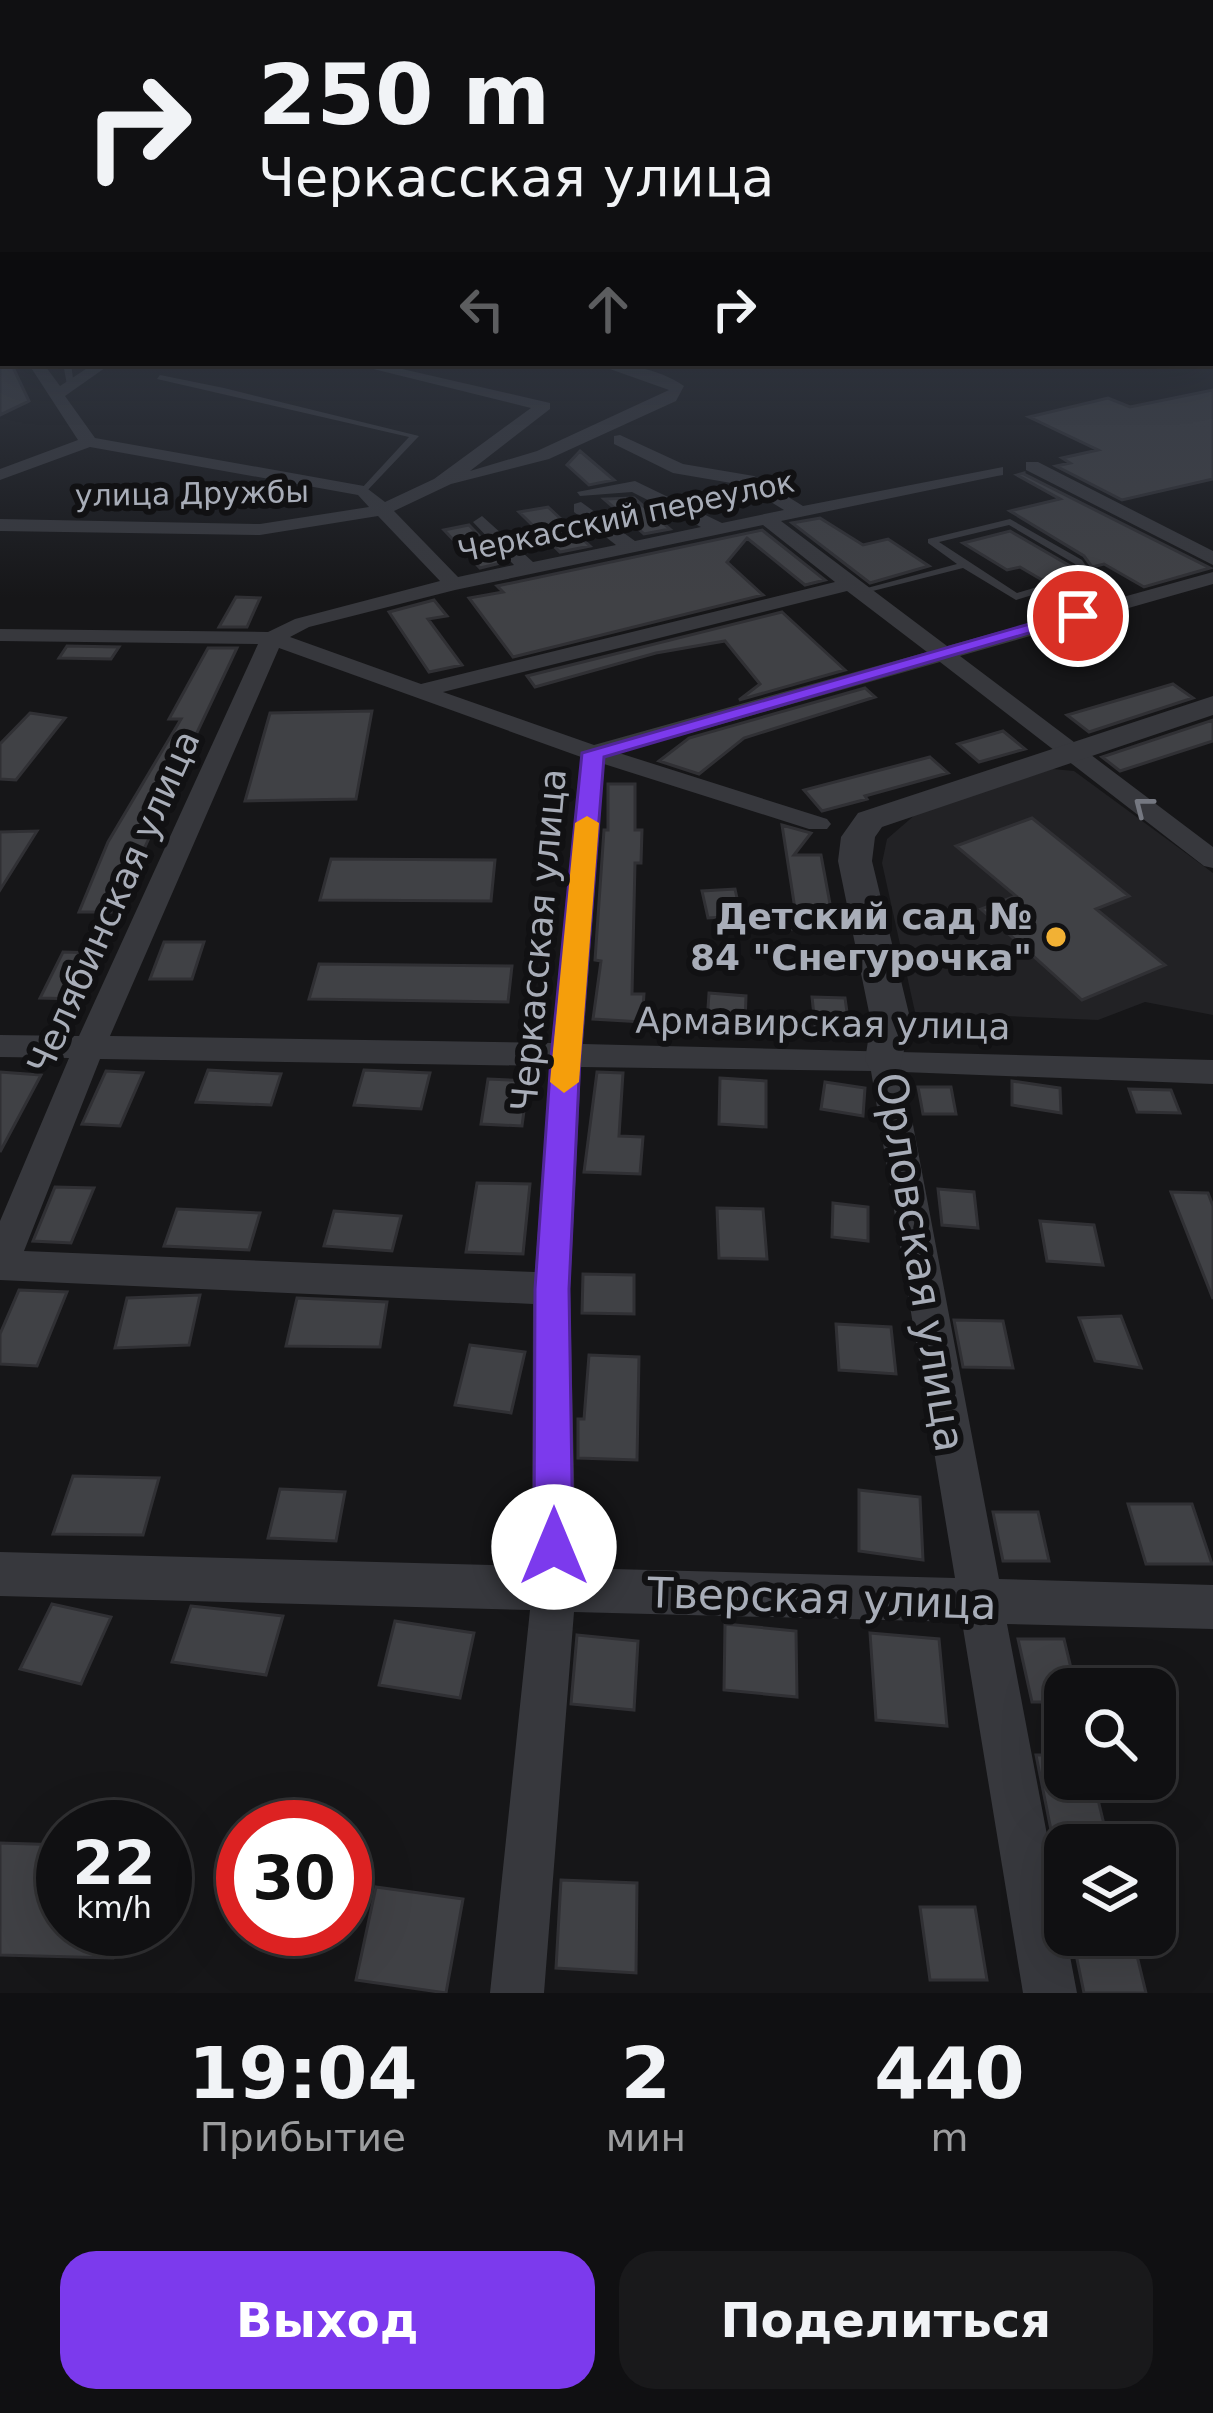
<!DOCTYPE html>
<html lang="ru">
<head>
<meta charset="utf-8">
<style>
	:root { --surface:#101012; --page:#19191b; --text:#f1f3f6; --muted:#9c9d9f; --line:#303032; --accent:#7c3aed }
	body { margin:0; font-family:"DejaVu Sans",sans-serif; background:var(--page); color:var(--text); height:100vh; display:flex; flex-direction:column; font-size:45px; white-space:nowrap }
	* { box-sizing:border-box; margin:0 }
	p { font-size:39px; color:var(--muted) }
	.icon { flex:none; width:66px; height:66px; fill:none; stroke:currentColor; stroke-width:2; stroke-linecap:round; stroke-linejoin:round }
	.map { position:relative; height:1993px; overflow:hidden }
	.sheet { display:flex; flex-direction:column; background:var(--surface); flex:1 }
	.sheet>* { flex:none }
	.hud { position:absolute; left:0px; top:0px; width:1215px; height:366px; box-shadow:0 12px 48px #0002,0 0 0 3px var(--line); background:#101012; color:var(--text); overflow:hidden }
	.controls { position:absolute; left:1044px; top:1668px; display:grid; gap:24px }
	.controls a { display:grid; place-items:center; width:132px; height:132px; border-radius:24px; background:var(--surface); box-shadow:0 12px 48px #0002,0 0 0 3px var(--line); font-size:60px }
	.speed { position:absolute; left:36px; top:1800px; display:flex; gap:24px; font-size:60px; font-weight:700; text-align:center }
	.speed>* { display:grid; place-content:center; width:156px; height:156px; border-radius:50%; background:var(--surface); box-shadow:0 12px 48px #0002,0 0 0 3px var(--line); line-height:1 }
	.speed small { font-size:30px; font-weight:400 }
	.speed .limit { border:18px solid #d22; background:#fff; color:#111 }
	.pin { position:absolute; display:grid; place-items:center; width:102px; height:102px; color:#fff; margin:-51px; border:6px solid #fff; border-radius:50%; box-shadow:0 3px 12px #0007 }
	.me { position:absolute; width:132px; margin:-66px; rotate:0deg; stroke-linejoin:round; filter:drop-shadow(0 0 9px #0008) }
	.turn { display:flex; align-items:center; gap:42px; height:252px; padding:0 60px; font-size:54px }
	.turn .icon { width:156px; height:156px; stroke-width:2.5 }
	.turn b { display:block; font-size:84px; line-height:102px }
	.lanes { display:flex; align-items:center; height:114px; padding:0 60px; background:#0003; justify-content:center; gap:60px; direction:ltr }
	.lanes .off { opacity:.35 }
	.eta { display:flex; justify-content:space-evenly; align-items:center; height:204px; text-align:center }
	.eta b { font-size:72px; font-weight:800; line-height:84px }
	.button { display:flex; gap:24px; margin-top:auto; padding:24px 60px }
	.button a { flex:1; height:138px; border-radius:36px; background:var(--accent); color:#fff; font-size:48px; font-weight:800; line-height:138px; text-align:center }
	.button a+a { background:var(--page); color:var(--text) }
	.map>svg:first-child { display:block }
	.built { fill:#222225 }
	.building { fill:#404145; stroke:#303034; stroke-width:3 }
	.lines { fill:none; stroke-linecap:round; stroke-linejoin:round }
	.service { fill:#37383d; fill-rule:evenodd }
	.minor { fill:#37383d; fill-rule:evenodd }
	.tertiary { fill:#37383d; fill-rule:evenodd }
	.oneway { stroke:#757881 }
	.route { fill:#7c3aed; stroke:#51269a; stroke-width:3 }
	.slow { fill:#f59e0b }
	.poi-dot { fill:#f2b134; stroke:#111113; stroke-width:4.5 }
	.labels { text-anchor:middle; stroke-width:12; stroke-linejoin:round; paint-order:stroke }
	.far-street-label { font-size:30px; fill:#a8adb8; stroke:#111113 }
	.street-label { font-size:36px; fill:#a8adb8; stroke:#111113 }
	.poi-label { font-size:36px; font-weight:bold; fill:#a8adb8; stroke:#111113; text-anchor:end }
	.near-street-label { font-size:42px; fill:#a8adb8; stroke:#111113 }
</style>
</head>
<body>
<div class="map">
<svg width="1213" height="1993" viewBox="0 0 1213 1993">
	<rect width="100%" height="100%" fill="#161618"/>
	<path class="built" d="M1052 769 1074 771 1213 873V1015L1145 1002 1098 1020 915 1012 882 863 887 839 916 814Z"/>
	<path class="building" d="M0 339 3 363H11L29 401 0 415Z
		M1213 390V479L1122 500 1056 466 1070 463 1062 458 1098 450 1029 417 1108 398 1130 407Z
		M580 451 614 480 589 485 567 465Z
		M1024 473V474L1210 568 1144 587 1104 564 1092 567 1084 556 1010 511 1060 499 1017 475Z
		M634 498 670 529 644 534 604 499Z
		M548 507 590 546 560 552 519 512Z
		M820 518 863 545 888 539 929 566 870 583 792 523Z
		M469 525 500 557 505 562 480 568 444 530Z
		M762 530 825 580 805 585 747 538 727 562 763 595 513 657 469 598 503 592 497 586Z
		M1010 531 1072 567 1074 571 1042 580 1020 567 1007 570 963 543Z
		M236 597 260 598 247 627H219Z
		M434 600 447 616 428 619 462 665 429 672 389 612Z
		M782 612 845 670 739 700 760 684 725 641 656 653 535 687 527 676Z
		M67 646 119 647 111 659 59 658Z
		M208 648H237L193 741 200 742 162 809 116 912H79L108 842 181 719H169Z
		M1173 684 1193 698 1089 732 1067 715Z
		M865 688 875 697 744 738 699 774 659 761 689 738Z
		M372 711 356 799 245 801 270 713Z
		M30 713 65 718 16 780 0 779V744Z
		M1213 720V741L1120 771 1102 757Z
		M1003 731 1025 749 979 762 958 744Z
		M930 757 948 773 865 796 867 799 822 811 804 790Z
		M608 784H635V830H642L641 863H635L632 994H644L642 1022 593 1019 601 961 595 960 604 830H608Z
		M1032 818 1129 896 1096 909 1165 965 1082 1000 981 909 1016 896 956 846Z
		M782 825 811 833 794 855H821L835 931 792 929 790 909H795Z
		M37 831 0 890V832Z
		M331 859 495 860 491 901 320 900Z
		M735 889 741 916 708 918 702 891Z
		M164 942H204L192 979H150Z
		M63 952 100 953 79 999 40 998Z
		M319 964 512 966 508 1002 309 999Z
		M709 993 746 996 745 1026 707 1023Z
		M812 997 845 998 849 1026 815 1025Z
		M208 1070 281 1074 271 1105 196 1102Z
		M364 1070 430 1073 421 1109 354 1105Z
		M106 1071 143 1073 120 1126 82 1124Z
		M0 1072 41 1075 0 1152Z
		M597 1072 623 1073 619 1136 643 1137 640 1174 584 1172Z
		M720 1078 766 1081V1127L719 1124Z
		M488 1079 528 1081 522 1126 481 1124Z
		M1012 1081 1060 1088 1061 1113 1012 1105Z
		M825 1082 865 1088 863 1116 821 1109Z
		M918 1087H951L956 1114H923Z
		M1129 1089 1171 1090 1180 1113 1137 1112Z
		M477 1183 530 1184 523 1254 466 1252Z
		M55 1187 94 1188 71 1243 33 1241Z
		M938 1189 974 1192 978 1228 942 1225Z
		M1171 1192 1208 1193 1213 1206V1299Z
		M833 1203 868 1207V1241L832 1237Z
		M717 1208 763 1209 767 1259 719 1258Z
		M177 1209 260 1213 249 1250 164 1246Z
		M334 1211 401 1216 392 1251 324 1246Z
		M1040 1221 1094 1225 1103 1265 1047 1261Z
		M583 1274 634 1275V1314L582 1313Z
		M19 1290 67 1292 37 1366 0 1364V1334Z
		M200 1295 189 1345 115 1348 127 1298Z
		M297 1298 387 1302 380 1347 286 1346Z
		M1121 1316 1141 1368 1095 1361 1079 1318Z
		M954 1320 1003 1321 1013 1368 963 1367Z
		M836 1324 891 1327 896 1374 839 1370Z
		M470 1345 525 1352 511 1413 455 1405Z
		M589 1355 639 1357 637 1460 578 1458V1419H584Z
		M73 1476 159 1478 143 1535 53 1534Z
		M280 1489 345 1492 336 1541 268 1538Z
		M859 1490 920 1497 923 1560 859 1551Z
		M1128 1504H1192L1212 1564H1146Z
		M993 1512H1038L1049 1561H1003Z
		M52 1604 111 1617 81 1684 20 1669Z
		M191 1606 283 1616 266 1675 172 1662Z
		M395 1621 474 1633 460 1698 379 1685Z
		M725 1624 796 1631 797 1697 724 1690Z
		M870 1633 939 1639 947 1726 876 1720Z
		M577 1635 638 1641 634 1710 571 1704Z
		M1018 1639H1064L1076 1689H1065V1702H1032Z
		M1036 1755H1065V1779H1093L1109 1845H1054Z
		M0 1843 63 1845V1929H120L113 1958 0 1955Z
		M561 1880 637 1883 636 1973 556 1968Z
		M376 1887 463 1899 446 1993 356 1980Z
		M920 1907H975L987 1980H930Z
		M1072 1935H1132L1146 1993H1084Z"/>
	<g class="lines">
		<path class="service" d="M63 363H71L74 387 67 385Z
			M160 375 224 388 419 436 364 494 360 491 361 489 409 437 157 379Z
			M1010 519 1082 560 1092 575 1091 577 1016 600 963 568 857 595 852 592 957 564 928 543V539ZM1009 525 1075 564 1081 574 1017 593 939 542Z"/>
		<path class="minor" d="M28 363H43L60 386 95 363H112L65 396 95 438 364 486 385 502 434 479 531 408 349 363H376L550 403V409L470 471 537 451 669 390 593 363C623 363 658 368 684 386L676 401 549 459 451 484 394 511 458 577 514 565 473 522 482 516 533 562 616 545 574 512V504L581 502 635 541 701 527 632 492 580 496 577 492 635 481 722 523 784 510 743 485 673 473 614 444V436L620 435 683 464 754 476 803 506 1003 467V475L997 476 781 521 947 646 1213 572V584L960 656 1213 847V868L1204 866 940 662 619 753 827 819 831 824 827 829H809L604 764 583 1044 1213 1060V1084L903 1072 999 1579 1213 1585V1629L1007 1624 1077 1993H1023L962 1622 574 1612 544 1993H490L530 1610 0 1596V1552L532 1566 533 1304 0 1280V1221L69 1058 0 1057V1035L79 1036 258 644 0 641V629L268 632 295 619 440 581 378 516 260 535 0 531V519L260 524 369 507 358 495 90 447 0 480V469L78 440ZM763 525 835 582 421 684 290 637 309 627 455 590ZM847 591 927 652 594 745 443 692ZM279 648 581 757 552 1043 110 1036ZM100 1059 550 1066 535 1272 24 1251ZM581 1067 871 1071 955 1578 576 1568 570 1289Z
			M1026 462H1038L1213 551V565L1026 470Z"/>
		<path class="tertiary" d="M1213 696V715L882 827 875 837 872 861 911 1022 899 1071 885 1075 871 1071 865 1060 871 1022 838 861 841 837 858 813Z"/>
	</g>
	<defs><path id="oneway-chevron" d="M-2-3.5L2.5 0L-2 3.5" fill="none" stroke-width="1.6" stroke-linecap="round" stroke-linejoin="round" transform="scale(3)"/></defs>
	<use class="oneway" href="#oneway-chevron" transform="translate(1143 806) rotate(-142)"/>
	<linearGradient id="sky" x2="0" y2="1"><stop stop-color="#0c0c0d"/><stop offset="0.53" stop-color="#363c48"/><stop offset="1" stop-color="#363c48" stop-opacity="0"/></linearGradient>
	<rect width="1213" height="598" fill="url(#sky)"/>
	<path class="route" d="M1071 612 1087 616 604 757 580 1058 569 1289 573 1547 568 1561 554 1567 540 1561 534 1547 535 1289 551 1058 582 753Z"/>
	<path class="slow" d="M587 816 599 823 579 1082 564 1093 550 1082 575 823Z"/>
	<circle class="poi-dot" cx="1056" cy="937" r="12"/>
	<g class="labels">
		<g class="far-street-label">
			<text transform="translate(192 494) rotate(-1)" y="10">улица Дружбы</text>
			<text transform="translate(626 517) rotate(-12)" y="10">Черкасский переулок</text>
		</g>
		<g class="street-label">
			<text transform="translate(113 902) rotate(-66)" y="13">Челябинская улица</text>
			<text transform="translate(538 940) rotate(-85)" y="13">Черкасская улица</text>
			<text transform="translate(823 1023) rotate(1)" y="13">Армавирская улица</text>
		</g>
		<g class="poi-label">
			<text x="1032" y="929">Детский сад №<tspan x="1032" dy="41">84 "Снегурочка"</tspan></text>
		</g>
		<g class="near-street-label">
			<text transform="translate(921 1262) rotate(81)" y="15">Орловская улица</text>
			<text transform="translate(822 1598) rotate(2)" y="15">Тверская улица</text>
		</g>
	</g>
</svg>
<div class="controls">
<a><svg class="icon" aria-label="search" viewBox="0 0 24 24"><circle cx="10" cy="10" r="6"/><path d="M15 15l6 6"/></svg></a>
<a><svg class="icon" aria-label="layers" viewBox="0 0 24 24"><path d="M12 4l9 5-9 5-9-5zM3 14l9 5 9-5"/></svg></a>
</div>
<div class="speed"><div>22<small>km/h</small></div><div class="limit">30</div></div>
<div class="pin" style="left:1078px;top:616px;background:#d93025"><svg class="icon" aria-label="arrive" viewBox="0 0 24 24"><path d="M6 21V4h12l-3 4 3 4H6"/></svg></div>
<svg class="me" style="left:554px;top:1547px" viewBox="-20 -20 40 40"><circle r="19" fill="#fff"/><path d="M0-13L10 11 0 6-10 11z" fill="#7c3aed"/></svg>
<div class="hud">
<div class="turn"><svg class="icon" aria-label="right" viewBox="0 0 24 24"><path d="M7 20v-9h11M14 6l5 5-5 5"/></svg><div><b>250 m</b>Черкасская улица</div></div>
<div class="lanes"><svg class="icon off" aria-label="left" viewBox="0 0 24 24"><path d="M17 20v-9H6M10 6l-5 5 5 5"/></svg><svg class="icon off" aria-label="ahead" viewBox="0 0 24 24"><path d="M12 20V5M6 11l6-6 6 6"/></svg><svg class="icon" aria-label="right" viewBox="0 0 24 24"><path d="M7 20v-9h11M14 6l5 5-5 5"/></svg></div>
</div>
</div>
<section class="sheet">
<div class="eta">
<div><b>19:04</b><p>Прибытие</p></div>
<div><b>2</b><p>мин</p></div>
<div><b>440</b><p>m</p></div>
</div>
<div class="button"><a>Выход</a><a>Поделиться</a></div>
</section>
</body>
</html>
